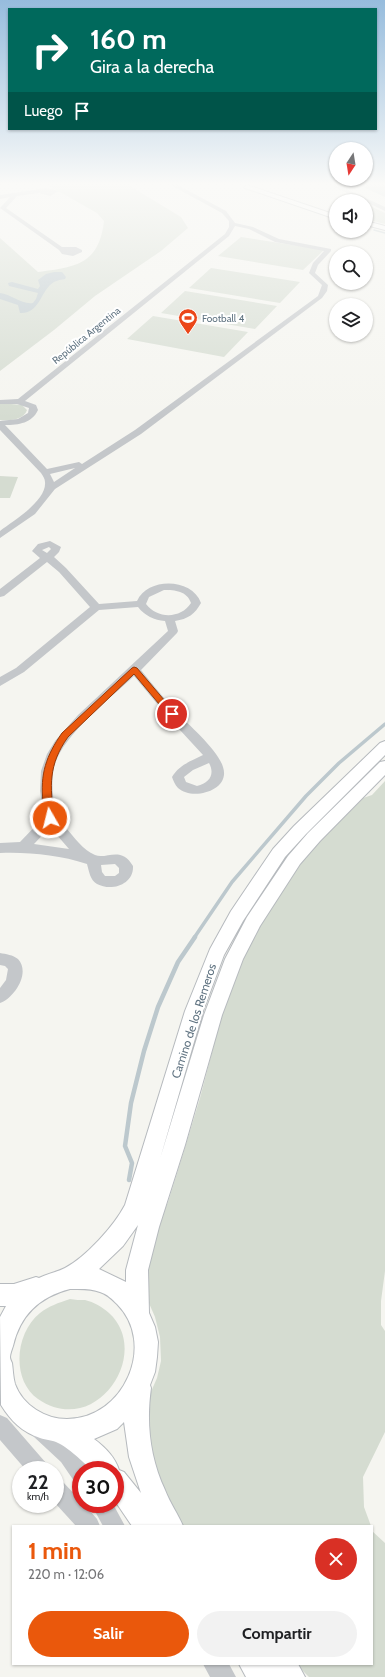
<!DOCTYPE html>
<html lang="es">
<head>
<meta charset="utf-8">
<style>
	:root { --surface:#fff; --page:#f2f2f2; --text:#202124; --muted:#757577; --accent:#ea580c }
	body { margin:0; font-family:Cabin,sans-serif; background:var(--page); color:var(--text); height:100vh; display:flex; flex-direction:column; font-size:15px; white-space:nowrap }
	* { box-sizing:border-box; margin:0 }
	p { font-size:13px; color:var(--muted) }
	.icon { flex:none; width:22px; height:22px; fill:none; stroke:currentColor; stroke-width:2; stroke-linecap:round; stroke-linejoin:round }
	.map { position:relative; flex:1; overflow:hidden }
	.details { position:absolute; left:12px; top:1525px; width:361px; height:140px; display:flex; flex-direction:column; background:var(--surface); border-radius:0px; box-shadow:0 1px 3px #0004 }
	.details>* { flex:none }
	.banner { position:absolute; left:8px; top:8px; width:369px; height:122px; border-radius:0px; box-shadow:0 1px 3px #0004; background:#00695c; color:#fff; overflow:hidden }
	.needle { width:26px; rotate:192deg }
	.fabs { position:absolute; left:329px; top:142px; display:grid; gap:8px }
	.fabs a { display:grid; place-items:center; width:44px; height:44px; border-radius:50%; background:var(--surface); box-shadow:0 1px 3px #0004; font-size:20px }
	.speed { position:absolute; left:12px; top:1461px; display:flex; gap:8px; font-size:20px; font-weight:700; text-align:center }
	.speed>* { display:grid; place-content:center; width:52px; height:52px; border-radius:50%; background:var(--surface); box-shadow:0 1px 3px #0004; line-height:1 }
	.speed small { font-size:10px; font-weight:400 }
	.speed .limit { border:6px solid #d22; background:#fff; color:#111 }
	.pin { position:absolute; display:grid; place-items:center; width:34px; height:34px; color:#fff; margin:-17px; border:2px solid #fff; border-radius:50%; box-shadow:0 1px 4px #0007 }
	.me { position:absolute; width:44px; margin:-22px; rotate:352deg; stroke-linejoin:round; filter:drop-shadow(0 0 3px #0008) }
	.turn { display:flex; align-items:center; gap:14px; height:84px; padding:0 16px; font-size:18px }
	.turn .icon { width:52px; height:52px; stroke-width:2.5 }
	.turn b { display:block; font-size:28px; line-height:34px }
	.then { display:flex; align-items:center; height:38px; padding:0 16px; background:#0003; gap:8px; font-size:15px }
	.round { display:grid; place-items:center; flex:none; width:42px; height:42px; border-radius:21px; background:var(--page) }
	.head { display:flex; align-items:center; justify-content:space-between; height:68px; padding:0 16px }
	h1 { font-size:24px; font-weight:700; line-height:30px; color:var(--accent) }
	.button { display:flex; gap:8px; margin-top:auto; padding:8px 16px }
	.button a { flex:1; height:46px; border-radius:24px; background:var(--accent); color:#fff; font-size:16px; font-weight:700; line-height:46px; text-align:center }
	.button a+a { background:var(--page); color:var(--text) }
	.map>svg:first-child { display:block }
	.green { fill:#d5dcd1 }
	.water { fill:#bcc8cd }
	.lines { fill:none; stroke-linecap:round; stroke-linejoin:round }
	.stream-far2 { stroke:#bcc8cd; stroke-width:1.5 }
	.stream-far1 { stroke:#bcc8cd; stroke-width:3.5 }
	.stream { stroke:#bcc8cd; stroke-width:4.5 }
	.major-casing { stroke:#b6babe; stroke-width:2 }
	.minor { fill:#c4c7ca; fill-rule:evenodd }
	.major { fill:#fff; fill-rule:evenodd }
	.route { fill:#ea580c; stroke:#983908 }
	.labels { text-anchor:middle; stroke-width:4; stroke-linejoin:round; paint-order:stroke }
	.far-poi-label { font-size:10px; fill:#627583; stroke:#fff; text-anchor:start }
	.far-street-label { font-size:10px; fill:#627583; stroke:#fff }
	.street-label { font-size:12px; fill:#627583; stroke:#fff }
</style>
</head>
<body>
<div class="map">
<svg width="385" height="1677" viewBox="0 0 385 1677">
	<rect width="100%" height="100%" fill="#f5f5f0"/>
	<path class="green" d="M44 183H125L181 217 188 228 161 251 95 296 54 330 0 371V238L38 272C75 267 99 265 104 221L97 213Z
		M366 204 385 213V224L366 219Z
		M241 237 324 250 303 270 218 256Z
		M211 268 300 282 280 303 189 288Z
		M185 291 277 306 255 329 161 313Z
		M153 316 248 332 224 357 127 339Z
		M0 403 22 405 27 410C24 420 9 421 0 420Z
		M0 476 18 477 10 498H0Z
		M385 781V1271L381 1301V1325L385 1331V1432L363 1477 364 1507 371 1526H183L164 1495 145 1431 150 1394 157 1378 161 1361 160 1337 155 1317 145 1294 144 1258 168 1202 183 1154 200 1098 228 991 253 937 282 888 314 847 360 799 372 795Z
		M70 1299C75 1300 80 1300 85 1300 94 1302 102 1307 109 1313 153 1353 96 1439 38 1399 11 1380 15 1333 40 1313 49 1306 58 1303 70 1299Z
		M372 1531 385 1543V1677H309L296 1664H372Z"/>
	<path class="water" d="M354 183H385V197Z
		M54 272H62L66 277 65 279C59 280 54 281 50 285 40 295 38 314 20 313L18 305 0 299V293C11 294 22 305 33 303L36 299 38 293 9 286 8 283 12 282 38 289 40 286 38 280 46 274Z"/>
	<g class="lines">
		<path class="stream-far2" d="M374 230 385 233"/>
		<path class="stream-far1" d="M194 938 232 882 306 796 339 763 385 724"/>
		<path class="stream" d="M129 1180 132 1163 125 1146 131 1103 144 1051 158 1007 178 962 195 937"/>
		<defs>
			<path id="major" d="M247 185 336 215V219L245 188 244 187Z
				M366 221 385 226V230L366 225Z
				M385 741V755L306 834 285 857 243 921 224 955 203 1011 160 1159 204 1015 225 959 247 917 288 856 308 833 380 762 385 761V775L320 841 300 864 260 926 243 959 222 1015 185 1145 159 1227 148 1270 149 1313 155 1327 158 1342 157 1357 155 1372 150 1385 151 1388C146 1423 150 1458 165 1490 170 1503 178 1514 183 1526H132L115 1501V1470H91C85 1463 66 1446 58 1443 53 1440 46 1440 40 1438 22 1432 11 1421 1 1405L0 1317 6 1306H0V1284H14L36 1277 39 1278C47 1274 57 1272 65 1268 86 1257 114 1226 125 1205L185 1011 210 949 231 911 273 849 294 826 380 743ZM138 1225 126 1270V1282L99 1269 123 1246ZM70 1289C80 1289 90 1288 100 1292 107 1294 112 1299 117 1304 157 1344 124 1419 67 1419 46 1419 23 1406 15 1384 13 1377 13 1370 12 1363 11 1361 10 1359 10 1357 10 1354 12 1349 13 1346 20 1315 39 1297 70 1289ZM124 1422 129 1457 141 1493 124 1472 119 1470C115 1457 105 1447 94 1439L117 1429Z
				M239 1664H298L305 1677H246Z"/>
		</defs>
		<use href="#major" class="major-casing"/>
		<path class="minor" d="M167 183H174L226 211 235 223 253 227 279 239 331 249V251L318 265 315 273 328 285 327 291 322 298 141 434 55 489 35 514 0 538V531C13 521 47 501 45 482 45 479 43 476 41 473L0 430V421L18 419 28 413 29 408 17 404H0V400L18 399 225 234 229 227V221L222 213ZM235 226 249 229 275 242 324 251 313 263 309 273 322 285 318 296 135 430 82 464 79 462 47 469 5 425C19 425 32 423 38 410L36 405 25 401 229 236ZM75 468 54 482 50 474Z
			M326 183H333L385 207V211Z
			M47 188 59 191 50 196 39 193 17 196 6 208 62 247H76L82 250V252L73 256 62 254 59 250 0 208 10 197 0 199V195Z
			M50 541 61 547 59 552 54 557 66 568 99 604 137 601C148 577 192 578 201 603 195 614 188 619 175 621L178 631 177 633 141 670C152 684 164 698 176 712 189 725 218 750 223 767 231 791 192 801 178 788 175 785 173 780 172 777 179 765 191 761 203 755L168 717 134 676C110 699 65 733 55 764 52 774 52 785 53 795 55 811 55 815 66 828 74 837 83 850 95 855 106 860 121 845 133 866 134 884 112 892 97 884 90 880 89 871 87 864 59 855 30 852 0 853V843L20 842 44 817 40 791 41 771 47 754 55 741 78 715 168 631 165 621C154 620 145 616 138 607L99 610 24 672 0 686V677L16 668 90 607 59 572 47 562 4 596 0 597V589L40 558 32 551 38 544ZM49 547 51 549 47 553 42 550ZM164 590C175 590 187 591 191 603 181 619 157 619 146 604L149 597ZM209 763C215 774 210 783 197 786L186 782 184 777 193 770ZM50 827 69 849 34 844ZM115 864 119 868V873L115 876H105L102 872 101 865Z
			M0 953C6 954 13 955 18 959 31 973 14 998 0 1003V988L6 980 8 969 5 966 0 965Z
			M0 1415 7 1418 46 1463 49 1470H26L0 1440Z
			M40 1419C59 1427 77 1450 88 1467L89 1470H81V1484L74 1481 61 1462 33 1436 30 1429 33 1422Z
			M55 1478 62 1481 81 1501V1504H84L97 1519 100 1526H76L55 1503Z
			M91 1504H113L125 1526H103Z
			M203 1664H229L236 1677H210Z"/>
		<use href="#major" class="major"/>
	</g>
	<linearGradient id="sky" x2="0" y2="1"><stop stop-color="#96bcdd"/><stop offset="0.44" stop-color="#fafaf8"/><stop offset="1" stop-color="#fafaf8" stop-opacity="0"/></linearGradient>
	<rect width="385" height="418" fill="url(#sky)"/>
	<path class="route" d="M134 667 137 668 176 714 172 717 169 716 134 674 68 737C48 765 50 786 54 818L50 821 47 820C44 815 44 808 43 802 40 774 46 756 62 733L132 668Z"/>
	<defs>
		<symbol id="stadium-pin" viewBox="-11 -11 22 30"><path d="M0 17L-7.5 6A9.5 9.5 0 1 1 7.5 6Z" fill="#eb471a" stroke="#fff"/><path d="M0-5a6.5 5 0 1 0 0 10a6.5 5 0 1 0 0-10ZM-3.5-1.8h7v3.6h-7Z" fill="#fff"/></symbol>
	</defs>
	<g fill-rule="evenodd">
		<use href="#stadium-pin" x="177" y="307" width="22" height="30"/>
	</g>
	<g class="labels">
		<g class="far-poi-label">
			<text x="202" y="322">Football 4</text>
		</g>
		<g class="far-street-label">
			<text transform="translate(86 335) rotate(-39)" y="4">República Argentina</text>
		</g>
		<g class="street-label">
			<text transform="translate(194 1021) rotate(-72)" y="4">Camino de los Remeros</text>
		</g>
	</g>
</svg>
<div class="fabs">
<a><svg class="needle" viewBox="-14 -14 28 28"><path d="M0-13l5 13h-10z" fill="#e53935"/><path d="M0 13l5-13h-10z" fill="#757577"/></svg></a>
<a><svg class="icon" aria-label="sound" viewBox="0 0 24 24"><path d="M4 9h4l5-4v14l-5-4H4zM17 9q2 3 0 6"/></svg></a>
<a><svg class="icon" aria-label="search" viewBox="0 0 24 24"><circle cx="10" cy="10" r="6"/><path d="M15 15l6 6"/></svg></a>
<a><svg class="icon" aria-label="layers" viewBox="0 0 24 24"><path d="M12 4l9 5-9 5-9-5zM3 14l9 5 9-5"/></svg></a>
</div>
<div class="speed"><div>22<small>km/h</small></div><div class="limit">30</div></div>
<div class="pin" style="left:172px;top:714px;background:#d93025"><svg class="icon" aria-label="arrive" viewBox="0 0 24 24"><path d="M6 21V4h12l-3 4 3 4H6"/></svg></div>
<svg class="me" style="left:50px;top:818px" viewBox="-20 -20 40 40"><circle r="17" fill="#ea580c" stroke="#fff" stroke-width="3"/><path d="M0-11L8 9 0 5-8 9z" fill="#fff"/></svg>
<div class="banner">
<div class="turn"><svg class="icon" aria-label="right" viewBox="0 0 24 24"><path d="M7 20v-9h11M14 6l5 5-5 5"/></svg><div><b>160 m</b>Gira a la derecha</div></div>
<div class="then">Luego<svg class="icon" aria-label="arrive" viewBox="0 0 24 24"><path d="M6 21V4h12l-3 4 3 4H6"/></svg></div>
</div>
<section class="details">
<div class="head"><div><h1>1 min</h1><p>220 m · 12:06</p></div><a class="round" style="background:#d93025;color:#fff"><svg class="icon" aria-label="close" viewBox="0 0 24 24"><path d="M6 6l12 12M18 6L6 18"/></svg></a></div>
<div class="button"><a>Salir</a><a>Compartir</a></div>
</section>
</div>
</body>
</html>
